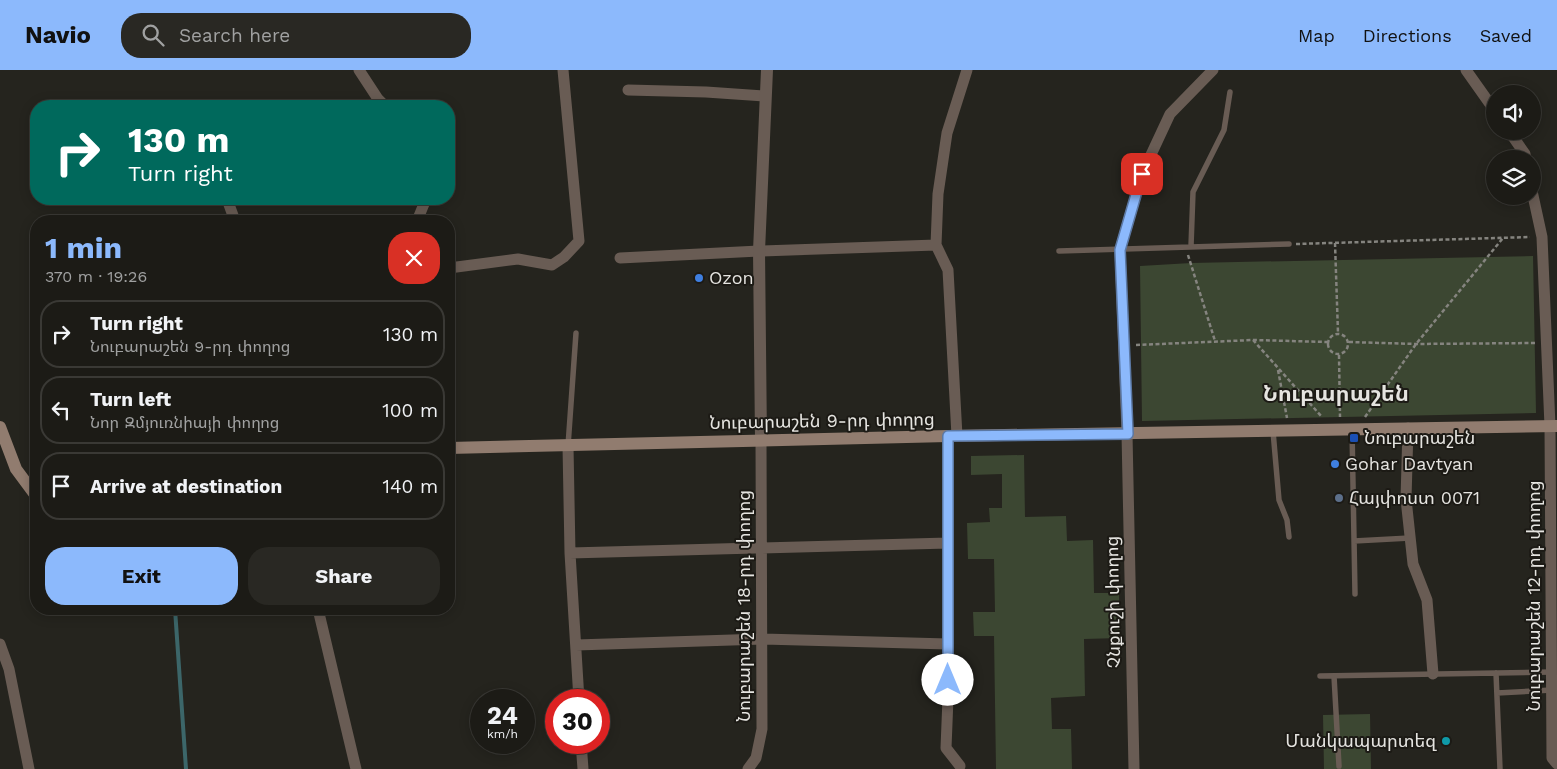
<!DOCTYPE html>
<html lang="en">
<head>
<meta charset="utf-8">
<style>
	:root { --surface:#1c1b16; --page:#292823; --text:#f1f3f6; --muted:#a0a1a1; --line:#3a3935; --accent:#8cb9fc }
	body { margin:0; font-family:"Work Sans","Noto Sans Armenian",sans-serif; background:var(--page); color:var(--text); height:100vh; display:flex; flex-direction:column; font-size:19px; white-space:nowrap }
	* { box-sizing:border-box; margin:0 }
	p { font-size:16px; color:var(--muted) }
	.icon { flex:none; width:28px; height:28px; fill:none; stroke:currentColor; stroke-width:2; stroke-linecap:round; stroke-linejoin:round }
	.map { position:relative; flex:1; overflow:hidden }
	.side { position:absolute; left:30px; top:145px; width:425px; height:400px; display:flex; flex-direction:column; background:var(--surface); border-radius:20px; box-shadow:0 2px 12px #0003,0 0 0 1px var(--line) }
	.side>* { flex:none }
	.hud { position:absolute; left:30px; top:30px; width:425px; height:105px; border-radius:20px; box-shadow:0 2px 12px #0003,0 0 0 1px var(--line); background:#00695c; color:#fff; overflow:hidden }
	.tools { position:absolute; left:1486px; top:15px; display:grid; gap:10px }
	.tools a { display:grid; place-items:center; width:55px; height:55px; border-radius:50%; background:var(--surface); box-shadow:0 2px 12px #0003,0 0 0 1px var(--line); font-size:25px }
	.speed { position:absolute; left:470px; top:619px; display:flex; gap:10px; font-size:25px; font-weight:700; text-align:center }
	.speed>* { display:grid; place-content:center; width:65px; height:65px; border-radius:50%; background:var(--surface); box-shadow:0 2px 12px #0003,0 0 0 1px var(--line); line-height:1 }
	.speed small { font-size:12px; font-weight:400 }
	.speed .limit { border:8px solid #d22; background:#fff; color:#111 }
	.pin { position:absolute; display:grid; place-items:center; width:42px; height:42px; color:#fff; margin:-21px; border-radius:10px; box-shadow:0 2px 8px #0006 }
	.me { position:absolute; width:55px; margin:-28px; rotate:0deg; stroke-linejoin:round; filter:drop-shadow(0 0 4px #0008) }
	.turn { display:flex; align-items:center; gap:18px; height:105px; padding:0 15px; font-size:22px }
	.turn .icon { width:65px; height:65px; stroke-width:2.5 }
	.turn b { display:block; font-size:35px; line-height:42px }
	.round { display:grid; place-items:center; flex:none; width:52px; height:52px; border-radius:20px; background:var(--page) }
	.overview { display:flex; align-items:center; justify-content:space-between; height:85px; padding:0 15px }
	h1 { font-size:30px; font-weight:700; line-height:38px; color:var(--accent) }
	.cta { display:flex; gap:10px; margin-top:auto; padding:10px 15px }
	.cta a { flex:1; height:58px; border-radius:20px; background:var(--accent); color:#111; font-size:20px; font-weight:700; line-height:58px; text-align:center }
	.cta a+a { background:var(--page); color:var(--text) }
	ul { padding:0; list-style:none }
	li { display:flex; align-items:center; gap:15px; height:68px; margin:0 10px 8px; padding:0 5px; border:2px solid var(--line); border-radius:20px }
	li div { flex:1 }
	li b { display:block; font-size:19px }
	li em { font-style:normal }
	header { display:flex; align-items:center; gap:30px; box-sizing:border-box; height:70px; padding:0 25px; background:var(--accent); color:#111 }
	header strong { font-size:24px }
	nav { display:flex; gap:28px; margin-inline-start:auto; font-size:18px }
	.search { width:350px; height:45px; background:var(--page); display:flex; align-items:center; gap:12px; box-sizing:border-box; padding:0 18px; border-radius:20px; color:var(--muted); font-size:19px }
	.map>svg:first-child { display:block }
	.green { fill:#3c4732 }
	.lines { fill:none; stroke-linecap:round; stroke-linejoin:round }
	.stream { stroke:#3c6669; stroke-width:4 }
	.path { stroke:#85847f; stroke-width:2.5; stroke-dasharray:4 2.5; stroke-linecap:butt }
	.service { stroke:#695c54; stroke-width:5.5 }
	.minor { stroke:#695c54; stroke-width:11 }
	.tertiary { stroke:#695c54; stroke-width:12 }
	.secondary { stroke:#917c6f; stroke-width:12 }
	.route-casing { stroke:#5b78a4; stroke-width:12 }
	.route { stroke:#8cb9fc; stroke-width:9 }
	.shop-dot { fill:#3f7fe0; stroke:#1c1a15; stroke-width:2 }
	.transit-dot { fill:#1a4fb4; stroke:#1c1a15; stroke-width:2 }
	.service-dot { fill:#5c6f8a; stroke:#1c1a15; stroke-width:2 }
	.culture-dot { fill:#0f9aa8; stroke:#1c1a15; stroke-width:2 }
	.labels { text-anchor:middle; stroke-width:4; stroke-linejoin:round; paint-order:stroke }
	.poi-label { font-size:18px; fill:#e5e4e0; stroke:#1c1a15; text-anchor:start }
	.street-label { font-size:18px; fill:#e5e4e0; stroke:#1c1a15 }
	.district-label { font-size:22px; font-weight:bold; fill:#e5e4e0; stroke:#1c1a15 }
</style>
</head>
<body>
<header>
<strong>Navio</strong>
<div class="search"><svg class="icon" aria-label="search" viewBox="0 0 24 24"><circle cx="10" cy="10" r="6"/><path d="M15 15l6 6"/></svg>Search here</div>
<nav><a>Map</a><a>Directions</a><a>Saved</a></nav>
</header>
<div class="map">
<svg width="1557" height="699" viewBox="0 0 1557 699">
	<rect width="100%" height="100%" fill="#25241e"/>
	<path class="green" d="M1533 186 1536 343 1142 351 1140 196 1191 193Z
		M1024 385 1025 447 1066 446 1067 471 1093 470 1094 523H1119L1120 568 1084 569 1085 626 1051 628 1052 659H1071L1072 699H996L994 566H974L973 542H995L994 489H968L967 453 990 452 989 438H1002V404L971 405V386Z
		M1370 644 1371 699H1324L1323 645Z"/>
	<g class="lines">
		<path class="stream" d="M175 539 186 699"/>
		<path class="path" d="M1335 173 1338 263
			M1296 174 1530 167
			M1188 185 1215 271
			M1328 274a10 10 0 1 1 20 0a10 10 0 1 1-20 0Z
			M1253 270 1322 347
			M1349 272 1416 274 1535 273
			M1136 275 1253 270 1328 272
			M1339 285 1340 347
			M1278 300 1287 348
			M1365 347 1416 274 1503 168"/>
		<path class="service" d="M1191 176 1193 122 1224 60 1230 22
			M1059 181 1289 174
			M1352 359 1355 524
			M1273 361 1279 430 1287 450 1289 467
			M568 376 576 263
			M1354 471 1410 468
			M1496 603 1500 699
			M1320 606 1552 602
			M1334 606 1339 696
			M1497 623 1552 620"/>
		<path class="minor" d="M359 0 378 29 385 36
			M1466 0 1495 41
			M628 20 706 22 765 26
			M1509 61 1525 84 1526 89
			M1532 121 1542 167 1550 356 1552 688 1557 694
			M227 129 235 151
			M417 151 426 129
			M620 188 759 181 936 175
			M449 198 518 189 552 195 564 187 579 171 563 0
			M1408 358 1406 429 1413 494 1427 530 1433 604
			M948 366V628L946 678 960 696
			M957 366 948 200 936 175 938 124 947 63 967 0
			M568 376 570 483 579 630
			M570 483 948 473
			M318 539 356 699
			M0 574 9 599 29 699
			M576 575 763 569 948 574
			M581 672 583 699
			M748 699 756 688 762 659 761 370
			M1134 699 1127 364 1120 180 1142 104 1170 44 1213 0"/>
		<path class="tertiary" d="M761 370 759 181 767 0"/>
		<path class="secondary" d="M0 357 16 399 36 426
			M449 378 948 366 1557 356"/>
	</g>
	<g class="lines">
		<defs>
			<path id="route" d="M948 610V366L1128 364 1120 180 1142 104"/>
		</defs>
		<use href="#route" class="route-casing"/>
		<use href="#route" class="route"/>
	</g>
	<g class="shop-dot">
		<circle cx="699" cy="208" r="5"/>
		<circle cx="1335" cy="394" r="5"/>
	</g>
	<rect class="transit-dot" x="1349" y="363" width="10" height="10" rx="2.5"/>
	<circle class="service-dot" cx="1339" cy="428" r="5"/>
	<circle class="culture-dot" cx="1446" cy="671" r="5"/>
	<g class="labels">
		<g class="poi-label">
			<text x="709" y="214">Ozon</text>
			<text x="1364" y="374">Նուբարաշեն</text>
			<text x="1345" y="400">Gohar Davtyan</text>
			<text x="1349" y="434">Հայփոստ 0071</text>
			<text x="1436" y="677" text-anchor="end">Մանկապարտեզ</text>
		</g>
		<g class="street-label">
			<text transform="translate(822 351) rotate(-1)" y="6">Նուբարաշեն 9-րդ փողոց</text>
			<text transform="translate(1534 526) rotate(-90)" y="6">Նուբարաշեն 12-րդ փողոց</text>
			<text transform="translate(1113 532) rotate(-91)" y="6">Չնքուշի փողոց</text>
			<text transform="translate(744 536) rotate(-90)" y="6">Նուբարաշեն 18-րդ փողոց</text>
		</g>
		<g class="district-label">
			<text x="1336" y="331">Նուբարաշեն</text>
		</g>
	</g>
</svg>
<div class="tools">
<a><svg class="icon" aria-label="sound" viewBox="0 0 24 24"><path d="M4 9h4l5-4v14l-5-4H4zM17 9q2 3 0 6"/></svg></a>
<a><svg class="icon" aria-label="layers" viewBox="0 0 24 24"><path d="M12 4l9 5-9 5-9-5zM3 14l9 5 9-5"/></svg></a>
</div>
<div class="speed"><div>24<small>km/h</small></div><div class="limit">30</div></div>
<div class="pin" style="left:1142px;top:104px;background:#d93025"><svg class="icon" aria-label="arrive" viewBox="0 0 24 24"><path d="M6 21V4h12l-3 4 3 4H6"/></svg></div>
<svg class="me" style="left:948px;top:610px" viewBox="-20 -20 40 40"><circle r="19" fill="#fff"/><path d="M0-13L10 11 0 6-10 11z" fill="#8cb9fc"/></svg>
<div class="hud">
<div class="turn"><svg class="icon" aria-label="right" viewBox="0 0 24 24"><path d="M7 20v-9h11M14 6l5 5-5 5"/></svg><div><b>130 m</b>Turn right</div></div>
</div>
<section class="side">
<div class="overview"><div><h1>1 min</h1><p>370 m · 19:26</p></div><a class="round" style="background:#d93025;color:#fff"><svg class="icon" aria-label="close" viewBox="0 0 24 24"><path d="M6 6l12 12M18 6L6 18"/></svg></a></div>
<ul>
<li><svg class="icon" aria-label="right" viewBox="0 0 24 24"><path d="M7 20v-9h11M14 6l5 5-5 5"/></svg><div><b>Turn right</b><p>Նուբարաշեն 9-րդ փողոց</p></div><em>130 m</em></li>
<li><svg class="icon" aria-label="left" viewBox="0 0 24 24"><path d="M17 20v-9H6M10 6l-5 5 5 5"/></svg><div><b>Turn left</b><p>Նոր Զմյուռնիայի փողոց</p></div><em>100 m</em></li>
<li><svg class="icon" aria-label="arrive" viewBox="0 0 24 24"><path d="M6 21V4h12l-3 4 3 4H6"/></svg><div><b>Arrive at destination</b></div><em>140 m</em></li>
</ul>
<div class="cta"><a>Exit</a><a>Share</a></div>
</section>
</div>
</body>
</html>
